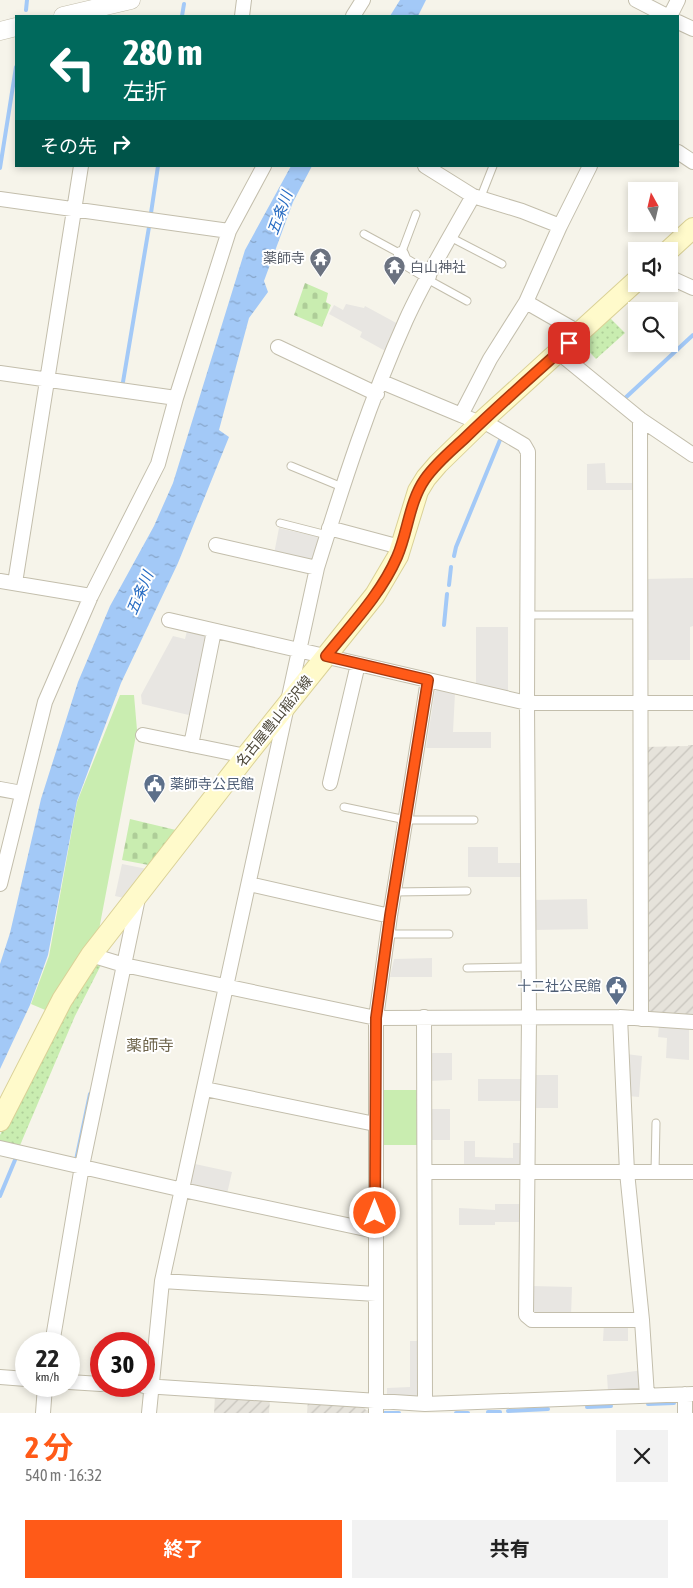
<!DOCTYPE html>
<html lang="ja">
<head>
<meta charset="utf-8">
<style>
	:root { --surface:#fff; --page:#f2f2f2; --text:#222; --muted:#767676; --accent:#ff5a18 }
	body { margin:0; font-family:"Asap Condensed","Noto Sans JP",sans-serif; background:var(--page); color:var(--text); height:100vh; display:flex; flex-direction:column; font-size:19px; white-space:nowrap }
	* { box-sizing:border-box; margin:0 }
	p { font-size:16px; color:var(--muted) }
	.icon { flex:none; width:28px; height:28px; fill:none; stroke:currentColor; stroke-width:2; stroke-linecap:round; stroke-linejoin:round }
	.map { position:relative; height:1413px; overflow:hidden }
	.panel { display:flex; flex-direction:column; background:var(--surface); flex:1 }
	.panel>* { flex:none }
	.hud { position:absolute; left:15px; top:15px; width:664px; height:152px; border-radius:0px; box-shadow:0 2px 8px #0003; background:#00695c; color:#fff; overflow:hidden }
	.needle { width:32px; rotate:352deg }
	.fabs { position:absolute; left:628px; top:182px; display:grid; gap:10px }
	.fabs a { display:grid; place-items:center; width:50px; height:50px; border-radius:0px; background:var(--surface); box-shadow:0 2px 8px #0003; font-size:25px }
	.speed { position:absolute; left:15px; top:1332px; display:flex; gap:10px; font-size:25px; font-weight:700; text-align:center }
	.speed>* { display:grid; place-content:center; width:65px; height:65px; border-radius:50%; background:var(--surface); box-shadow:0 2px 8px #0003; line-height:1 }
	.speed small { font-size:12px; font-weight:400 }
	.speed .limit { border:8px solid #d22; background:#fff; color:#111 }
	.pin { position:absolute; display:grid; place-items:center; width:42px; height:42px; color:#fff; margin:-21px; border-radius:10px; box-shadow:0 2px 8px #0006 }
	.me { position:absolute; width:55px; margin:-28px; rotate:0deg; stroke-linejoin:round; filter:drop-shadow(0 0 4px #0008) }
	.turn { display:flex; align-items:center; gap:18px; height:105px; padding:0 25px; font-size:22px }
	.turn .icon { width:65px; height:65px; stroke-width:2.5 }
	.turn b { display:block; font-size:35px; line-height:42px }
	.then { display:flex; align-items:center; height:48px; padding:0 25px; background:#0003; gap:10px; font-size:19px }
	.round { display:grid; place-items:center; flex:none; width:52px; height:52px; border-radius:0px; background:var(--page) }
	.summary { display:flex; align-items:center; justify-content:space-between; height:85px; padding:0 25px }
	h1 { font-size:30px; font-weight:700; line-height:38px; color:var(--accent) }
	.primary-button { display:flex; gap:10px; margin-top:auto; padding:10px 25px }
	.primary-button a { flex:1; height:58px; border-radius:0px; background:var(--accent); color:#fff; font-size:20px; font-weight:700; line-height:58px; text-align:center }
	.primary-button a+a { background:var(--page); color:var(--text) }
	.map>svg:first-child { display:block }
	.industrial { fill:url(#industrial-furrows) }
	.grass { fill:url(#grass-dots) }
	.cemetery { fill:url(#cemetery-stones) }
	.park { fill:#c9edb0 }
	.parking { fill:#e8e6e2 }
	.water { fill:url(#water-ripples) }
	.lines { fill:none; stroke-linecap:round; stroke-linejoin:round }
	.stream { stroke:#a3c9f7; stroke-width:4 }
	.service-casing { stroke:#c3beac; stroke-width:9 }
	.minor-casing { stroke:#c3beac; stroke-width:16 }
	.tertiary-casing { stroke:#c3beac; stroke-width:19 }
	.secondary-casing { stroke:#dad197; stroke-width:22 }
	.service { stroke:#fff; stroke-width:7 }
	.minor { stroke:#fff; stroke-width:14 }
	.tertiary { stroke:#fff; stroke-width:18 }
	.secondary { stroke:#fffacb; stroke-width:20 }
	.route-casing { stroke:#a63a10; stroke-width:12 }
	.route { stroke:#ff5a18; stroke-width:9 }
	.labels { text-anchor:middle; stroke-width:4; stroke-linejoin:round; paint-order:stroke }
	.worship-label { font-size:14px; fill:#5b616d; stroke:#fff; text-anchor:end }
	.street-label { font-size:14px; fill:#4b4637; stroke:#fff }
	.service-label { font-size:14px; fill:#4e5e75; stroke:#fff; text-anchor:start }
	.water-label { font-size:15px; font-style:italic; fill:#266bc2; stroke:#fff }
	.quarter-label { font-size:16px; fill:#6f664d; stroke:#fff }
</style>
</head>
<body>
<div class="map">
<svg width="693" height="1413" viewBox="0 0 693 1413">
	<defs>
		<pattern id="industrial-furrows" width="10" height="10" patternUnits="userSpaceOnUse" patternTransform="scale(1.25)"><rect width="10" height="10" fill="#e6e3db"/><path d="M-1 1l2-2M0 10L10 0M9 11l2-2" fill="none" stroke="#c7c4bd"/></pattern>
		<pattern id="grass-dots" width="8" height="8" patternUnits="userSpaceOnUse" patternTransform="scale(1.25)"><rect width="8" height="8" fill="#c9edb0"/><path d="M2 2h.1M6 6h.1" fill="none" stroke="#aecd98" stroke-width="1.8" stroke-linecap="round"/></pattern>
		<pattern id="cemetery-stones" width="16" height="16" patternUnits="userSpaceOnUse" patternTransform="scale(1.25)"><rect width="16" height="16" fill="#c9edb0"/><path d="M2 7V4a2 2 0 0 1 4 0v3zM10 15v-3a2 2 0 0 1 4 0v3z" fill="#aecd98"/></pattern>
		<pattern id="water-ripples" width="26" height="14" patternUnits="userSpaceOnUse" patternTransform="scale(1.25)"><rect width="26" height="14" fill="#a3c9f7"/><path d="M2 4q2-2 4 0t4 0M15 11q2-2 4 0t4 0" fill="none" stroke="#87a5c9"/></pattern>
	</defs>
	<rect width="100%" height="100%" fill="#f6f4ea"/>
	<path class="industrial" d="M688 745H693V1017L648 1014 645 747 688 746Z
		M215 1396 270 1399 269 1413H214Z
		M308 1401 360 1404 366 1410 371 1411V1413H307Z"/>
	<path class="grass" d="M609 317 625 333 596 359 581 343Z
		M96 962 102 963 75 1016 18 1150 0 1146V1135L33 1071Z"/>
	<path class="cemetery" d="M305 283 328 293 326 302 331 305 322 327 294 315Z
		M130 819 180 831 154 866 122 860Z"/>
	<path class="park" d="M120 695H134L137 730 98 935 50 1012 31 1004 49 956 77 802Z
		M384 1090H420V1145H384Z"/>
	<path class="parking" d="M346 304 364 308 365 306 400 325 389 353 360 337 362 332 329 314 334 305 343 310Z
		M605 463 606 483H635V490H587V464Z
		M279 528 319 537 314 560 309 562 274 554Z
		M693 578V626L690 627V660H644V579Z
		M476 627H508V692L476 684Z
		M187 631 207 636 193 716 142 704 141 695 173 636 185 639Z
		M440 689 455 693 453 732H491V748H426L435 691Z
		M468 847H498V863H524V877H468Z
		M122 864 147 869 124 898 115 896Z
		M587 899 588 929 533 930V900Z
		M432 958V977H390L394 959Z
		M659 1025 689 1027V1060L666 1058 667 1038 658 1037Z
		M429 1053H452V1080L429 1081Z
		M626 1054 642 1056 639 1097 628 1096Z
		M530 1075H558V1108H530Z
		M478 1079H525V1101H478Z
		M430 1109H450V1140H430Z
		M464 1141H475V1157L513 1158V1143H525L522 1169H464Z
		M195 1164 232 1172 227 1194 194 1186 191 1183Z
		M495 1204H523V1222H495V1225H459V1208L495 1210Z
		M532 1286 572 1287 571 1316 534 1315 531 1312Z
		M604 1323H628V1341H603Z
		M410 1341H421V1393L416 1396H387V1388L410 1387Z
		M643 1370 641 1390 608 1392 607 1375Z"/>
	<path class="water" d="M400 0H426L418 16H390Z
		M291 166H312L293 202 264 281 268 292 249 318 219 430 229 437 178 563 121 683 77 801 48 955 30 1005 0 1069V964L10 933 41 799 78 682 110 606 154 526 173 483 245 250Z"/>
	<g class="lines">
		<path class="stream" d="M26 10 27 0
			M182 16 184 4
			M0 168 16 67
			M151 213 158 166
			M123 382 149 227
			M623 400 693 335
			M454 556 456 547 500 440
			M449 585 451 567
			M444 625 447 594
			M73 1161 76 1160 90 1094
			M0 1196 15 1160
			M648 1404 674 1403
			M587 1407 611 1406
			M508 1411 548 1409
			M488 1412H500
			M381 1413H399
			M456 1413H468"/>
		<defs>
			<path id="service" d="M480 199 493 166
				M364 234 401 254 416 214
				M450 237 502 264
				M427 279 467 301
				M291 466 342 487
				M280 523 327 535
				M527 615H640
				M344 807 406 820H474
				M394 892 467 891
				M387 934H449
				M467 968 528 967
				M655 1172 656 1123"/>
			<path id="minor" d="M636 0 667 16
				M242 16 244 0
				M353 16 363 0
				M670 16 678 0
				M678 22 693 29
				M678 152 693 162
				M425 166 473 196
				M0 199 229 231
				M401 254 404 261 429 276
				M669 277 693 288
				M526 302 580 333
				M278 347 377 394
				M558 352 640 419 693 455
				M0 373 176 398
				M382 382 461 415
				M640 419 641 1019
				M483 421 524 445 528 452 527 703 529 1018 526 1315 532 1320H642
				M480 423 461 415 490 359 526 302 560 226 590 166
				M329 528 400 547
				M216 545 317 568
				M0 581 91 596
				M15 583 81 166
				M169 620 527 703H693
				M143 735 246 756
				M191 745 214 631
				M330 783 358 664
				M0 789 22 793
				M0 884 45 702 91 596 158 464 176 398 229 231 264 166
				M249 884 390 916
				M91 955 124 965 376 1018 620 1017 693 1022
				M424 1017 425 1404
				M620 1017 627 1172 642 1320 647 1396
				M205 1089 375 1124
				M0 1148 183 1190 375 1231
				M425 1172H693
				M162 1281 376 1294
				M52 1344 82 1166 138 898
				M0 1377 26 1379
				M69 1382 101 1384
				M144 1386 425 1404 693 1394
				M685 1394V1413
				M43 1413 45 1386
				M149 1413 162 1281 317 568C343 484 370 400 406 320 425 278 450 237 473 196L522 211 560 226
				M376 1413V1018L390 916 428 680"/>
			<path id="tertiary" d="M63 16 131 0
				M0 31 16 27"/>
			<path id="secondary" d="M668 251 693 228
				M0 1121 62 1000 91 955 246 756 375 595 398 556 418 491 426 478 438 464 480 423 636 281"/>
		</defs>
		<use href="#service" class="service-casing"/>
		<use href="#minor" class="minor-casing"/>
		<use href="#tertiary" class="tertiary-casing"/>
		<use href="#secondary" class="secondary-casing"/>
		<use href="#service" class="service"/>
		<use href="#minor" class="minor"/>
		<use href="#tertiary" class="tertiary"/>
		<use href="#secondary" class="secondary"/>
	</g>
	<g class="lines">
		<defs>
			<path id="route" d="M375 1213 376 1018 390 916 428 680 326 656C351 625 381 594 397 557 408 532 409 502 425 479 436 463 451 451 465 438 499 405 534 374 569 343"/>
		</defs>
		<use href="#route" class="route-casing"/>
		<use href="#route" class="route"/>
	</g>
	<defs>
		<symbol id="temple-pin" viewBox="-11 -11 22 30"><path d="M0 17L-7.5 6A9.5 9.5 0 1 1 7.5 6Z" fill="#6b7280" stroke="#fff"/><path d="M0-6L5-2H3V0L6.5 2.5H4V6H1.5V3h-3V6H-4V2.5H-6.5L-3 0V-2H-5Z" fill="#fff"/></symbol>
		<symbol id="civic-pin" viewBox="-11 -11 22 30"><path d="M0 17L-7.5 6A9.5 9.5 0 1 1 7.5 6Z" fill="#5c6f8a" stroke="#fff"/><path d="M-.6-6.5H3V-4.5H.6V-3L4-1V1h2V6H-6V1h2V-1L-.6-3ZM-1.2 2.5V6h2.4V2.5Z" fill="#fff"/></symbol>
	</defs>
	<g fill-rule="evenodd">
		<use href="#temple-pin" x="308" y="246" width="25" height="34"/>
		<use href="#temple-pin" x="382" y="254" width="25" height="34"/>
		<use href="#civic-pin" x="142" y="772" width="25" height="34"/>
		<use href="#civic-pin" x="604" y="974" width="25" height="34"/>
	</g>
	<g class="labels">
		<g class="worship-label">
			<text x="305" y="263">薬師寺</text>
			<text x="410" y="272" text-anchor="start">白山神社</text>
		</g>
		<g class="street-label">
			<text transform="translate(274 721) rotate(-51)" y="5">名古屋豊山稲沢線</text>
		</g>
		<g class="service-label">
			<text x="170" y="789">薬師寺公民館</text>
			<text x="601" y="991" text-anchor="end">十二社公民館</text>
		</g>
		<g class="water-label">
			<text transform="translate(280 213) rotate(-70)" y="5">五条川</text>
			<text transform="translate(140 593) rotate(-67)" y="5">五条川</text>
		</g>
		<g class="quarter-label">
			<text x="150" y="1051">薬師寺</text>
		</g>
	</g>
</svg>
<div class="fabs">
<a><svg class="needle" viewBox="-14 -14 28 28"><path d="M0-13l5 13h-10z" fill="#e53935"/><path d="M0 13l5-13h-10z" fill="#767676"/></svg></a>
<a><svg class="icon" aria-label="sound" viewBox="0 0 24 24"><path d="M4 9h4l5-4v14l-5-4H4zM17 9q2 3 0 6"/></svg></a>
<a><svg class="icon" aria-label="search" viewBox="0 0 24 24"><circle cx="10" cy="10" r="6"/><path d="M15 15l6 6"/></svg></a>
</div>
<div class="speed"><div>22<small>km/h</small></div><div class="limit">30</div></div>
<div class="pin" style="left:569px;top:343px;background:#d93025"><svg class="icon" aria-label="arrive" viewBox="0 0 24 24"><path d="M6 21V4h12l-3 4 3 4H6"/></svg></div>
<svg class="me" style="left:375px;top:1213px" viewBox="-20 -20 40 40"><circle r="17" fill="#ff5a18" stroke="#fff" stroke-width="3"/><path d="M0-11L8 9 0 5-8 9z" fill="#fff"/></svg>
<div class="hud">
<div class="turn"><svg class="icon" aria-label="left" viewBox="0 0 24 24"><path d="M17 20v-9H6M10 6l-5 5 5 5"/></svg><div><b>280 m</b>左折</div></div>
<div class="then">その先<svg class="icon" aria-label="right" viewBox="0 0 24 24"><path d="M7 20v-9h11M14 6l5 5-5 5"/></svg></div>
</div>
</div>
<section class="panel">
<div class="summary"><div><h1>2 分</h1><p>540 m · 16:32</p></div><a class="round"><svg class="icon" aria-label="close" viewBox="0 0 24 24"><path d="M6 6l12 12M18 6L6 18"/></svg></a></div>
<div class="primary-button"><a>終了</a><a>共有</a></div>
</section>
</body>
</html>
